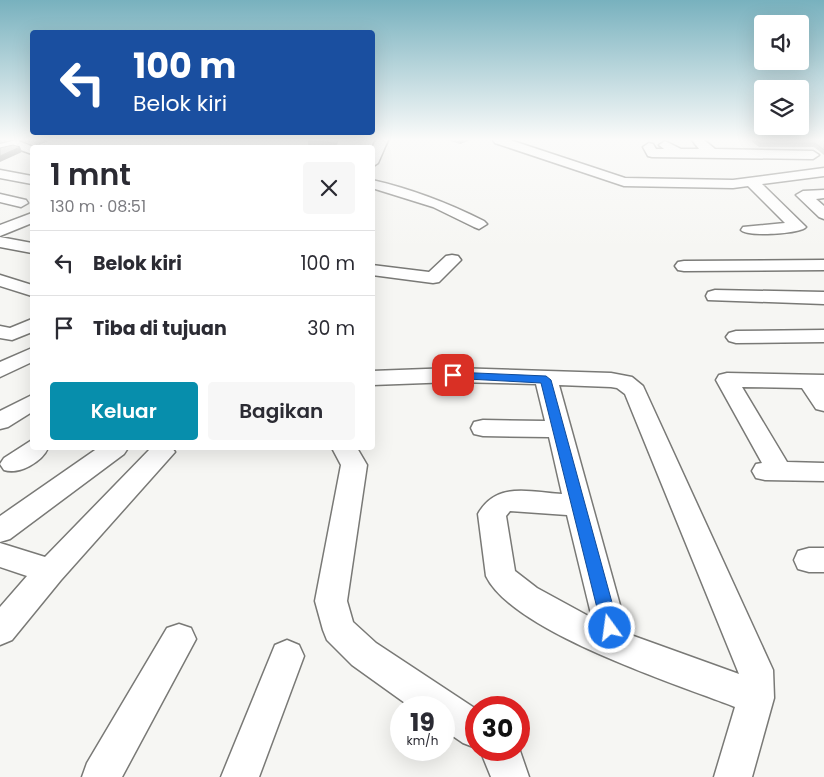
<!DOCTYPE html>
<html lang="id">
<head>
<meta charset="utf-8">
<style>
	:root { --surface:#fff; --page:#f7f7f7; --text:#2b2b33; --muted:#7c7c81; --line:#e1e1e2; --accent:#078eac }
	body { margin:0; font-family:Poppins,sans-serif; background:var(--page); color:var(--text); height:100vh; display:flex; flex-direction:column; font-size:19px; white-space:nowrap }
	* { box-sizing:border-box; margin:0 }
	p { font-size:16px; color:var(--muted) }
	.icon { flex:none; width:28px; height:28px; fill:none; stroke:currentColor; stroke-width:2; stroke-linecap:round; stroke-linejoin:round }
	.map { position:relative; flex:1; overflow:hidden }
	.side { position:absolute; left:30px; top:145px; width:345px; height:305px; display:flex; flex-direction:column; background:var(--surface); border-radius:5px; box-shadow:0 5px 20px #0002 }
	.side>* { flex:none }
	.hud { position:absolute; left:30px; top:30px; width:345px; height:105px; border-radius:5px; box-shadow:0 5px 20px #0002; background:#1a4fa0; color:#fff; overflow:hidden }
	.buttons { position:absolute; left:754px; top:15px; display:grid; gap:10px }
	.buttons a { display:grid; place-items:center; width:55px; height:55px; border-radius:5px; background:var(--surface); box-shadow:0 5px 20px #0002; font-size:25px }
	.speed { position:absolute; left:390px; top:696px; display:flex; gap:10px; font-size:25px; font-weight:700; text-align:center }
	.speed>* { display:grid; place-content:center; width:65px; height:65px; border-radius:50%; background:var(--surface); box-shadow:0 5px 20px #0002; line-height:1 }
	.speed small { font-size:12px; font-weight:400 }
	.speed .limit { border:8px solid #d22; background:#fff; color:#111 }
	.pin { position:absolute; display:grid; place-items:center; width:42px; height:42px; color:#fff; margin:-21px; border-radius:10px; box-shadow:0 2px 8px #0006 }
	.me { position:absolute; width:55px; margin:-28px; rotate:346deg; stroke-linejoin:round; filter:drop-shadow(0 0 4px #0008) }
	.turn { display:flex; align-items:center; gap:18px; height:105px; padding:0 20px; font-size:22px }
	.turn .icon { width:65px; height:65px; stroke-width:2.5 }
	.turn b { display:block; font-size:35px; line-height:42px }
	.round { display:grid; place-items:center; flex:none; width:52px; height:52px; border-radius:5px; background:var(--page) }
	.head { display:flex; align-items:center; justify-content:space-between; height:85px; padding:0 20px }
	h1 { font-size:30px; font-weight:600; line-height:38px }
	.action { display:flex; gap:10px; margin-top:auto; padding:10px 20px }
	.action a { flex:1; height:58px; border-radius:5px; background:var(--accent); color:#fff; font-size:20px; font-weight:600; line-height:58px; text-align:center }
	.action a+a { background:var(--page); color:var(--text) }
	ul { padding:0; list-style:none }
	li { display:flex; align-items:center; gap:15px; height:65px; padding:0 20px; border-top:1px solid var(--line) }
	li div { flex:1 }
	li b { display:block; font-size:19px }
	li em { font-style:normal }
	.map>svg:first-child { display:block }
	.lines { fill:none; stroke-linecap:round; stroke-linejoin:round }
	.street-casing { stroke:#797976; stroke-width:3 }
	.street { fill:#fff; fill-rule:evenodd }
	.wall { fill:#a3a3a1 }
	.shaded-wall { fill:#848583 }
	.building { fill:#bdbebb; stroke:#848583 }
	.route { fill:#1a73e8; stroke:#114b97 }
</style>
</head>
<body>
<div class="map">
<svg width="824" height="777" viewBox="0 0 824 777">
	<rect width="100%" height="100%" fill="#f6f6f3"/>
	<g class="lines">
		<defs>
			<path id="street" d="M16 140 36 148H32V154L15 148 0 152V144Z
				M376 140H388L378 163 372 167V148Z
				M493 140H510L625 178 733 180 824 168V176L762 184 806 227C801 234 746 237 741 230L743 227 785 223 748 186 733 188 624 186 495 143Z
				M692 140H704L715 149 813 151 819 155 813 159 652 157 648 156 643 147 649 143 653 144 656 149H664L659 145 665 141 681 149H699Z
				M0 170 32 176V184L0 178Z
				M372 180C412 189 448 203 484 221L487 224 479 229 474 227 433 207 372 188Z
				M824 190V198L816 199 824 206V219L819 217 796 195 803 191Z
				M0 194 26 200 28 203 21 207 0 202Z
				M32 213V223L0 236V225Z
				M0 237 32 243V253L0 247Z
				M452 255 458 256 461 260 439 282 433 283 372 275V265L429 272 446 256Z
				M824 260V270L684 271 678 270 675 266 678 262 684 261Z
				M0 275 32 285V296L0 286Z
				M715 290 824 292V304L708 300 706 296 708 292Z
				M32 319V332L12 340 0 338V326L10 328Z
				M824 330V342L736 343 729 341 726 337 729 333 736 331Z
				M32 348V362L0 377V362Z
				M453 368 611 373 632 377 643 386 773 670 774 698 752 777H714L735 707C676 684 513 632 486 576L478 514C496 481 530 492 562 494L549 437 483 436 474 434 471 428 474 422 483 420 545 421 536 384 453 382 372 385V371ZM559 385 611 387 617 388 625 394 739 674 628 634ZM510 511 567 515 592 618 537 588 515 571 506 516Z
				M727 373 824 375V411L816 409 802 388 742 387 787 462 824 463V481L765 480 756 478 752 471 756 464 762 463 716 380 719 375Z
				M32 395V412L8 427 0 429V411Z
				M32 440V448H48C42 462 19 475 4 470L0 464 4 458Z
				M98 448H128L124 454 10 539 0 542V516Z
				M151 448H172L175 452 61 580 12 640 0 645V607L27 576 0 567V543L45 557Z
				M332 448H357L367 465 347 601 353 622 376 643 476 709V748L463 743 444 730V708H412L352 665 327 640 323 630 315 601 341 465Z
				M809 548H824V572H809L798 569 794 560 798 551Z
				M179 624 191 628 196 639 122 777H82L87 763 167 628Z
				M287 640 299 645 304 656 259 777H221L275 645Z
				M519 748 529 777H491L480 750H519Z"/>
		</defs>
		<use href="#street" class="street-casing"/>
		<use href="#street" class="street"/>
	</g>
	<path class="wall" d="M21 140H47L48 141 36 146Z
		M309 140H338L337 147 308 145V141Z
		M447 140H470L460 144Z
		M750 140H824V155L814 147H759Z"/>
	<path class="shaded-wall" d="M0 140H10L0 142Z
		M38 140H47L48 141 36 146 35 141Z
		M460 140H470L460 144Z
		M20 147 22 152 0 162V156Z"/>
	<path class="building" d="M309 140H337V143L308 141Z
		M756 140H824V150L815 143H760Z
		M13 145 20 147 0 156V148Z"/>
	<linearGradient id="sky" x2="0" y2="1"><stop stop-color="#78b1be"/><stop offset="0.56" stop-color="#fbfbfa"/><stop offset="1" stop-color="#fbfbfa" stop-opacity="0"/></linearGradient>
	<rect width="824" height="249" fill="url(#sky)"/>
	<path class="route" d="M453 372 546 376 551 380 619 628 616 633 610 635 605 633 602 628 541 383 449 378 447 375Z"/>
</svg>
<div class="buttons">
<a><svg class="icon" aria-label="sound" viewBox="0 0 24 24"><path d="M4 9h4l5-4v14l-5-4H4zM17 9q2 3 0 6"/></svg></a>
<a><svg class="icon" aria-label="layers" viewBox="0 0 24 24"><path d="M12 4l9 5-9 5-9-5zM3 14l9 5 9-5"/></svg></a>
</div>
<div class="speed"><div>19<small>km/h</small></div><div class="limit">30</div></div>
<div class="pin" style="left:453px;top:375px;background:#d93025"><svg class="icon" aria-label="arrive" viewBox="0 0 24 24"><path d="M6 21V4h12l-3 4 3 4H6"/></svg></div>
<svg class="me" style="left:610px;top:628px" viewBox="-20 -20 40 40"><circle r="17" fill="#1a73e8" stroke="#fff" stroke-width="3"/><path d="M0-11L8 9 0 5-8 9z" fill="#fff"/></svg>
<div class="hud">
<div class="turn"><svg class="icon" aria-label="left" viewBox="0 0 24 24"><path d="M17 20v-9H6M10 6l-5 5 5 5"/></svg><div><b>100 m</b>Belok kiri</div></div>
</div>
<section class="side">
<div class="head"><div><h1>1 mnt</h1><p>130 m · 08:51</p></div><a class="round"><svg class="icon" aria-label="close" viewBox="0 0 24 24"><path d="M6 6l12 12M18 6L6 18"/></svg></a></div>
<ul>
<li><svg class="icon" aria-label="left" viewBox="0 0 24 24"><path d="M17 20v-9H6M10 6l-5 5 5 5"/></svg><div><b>Belok kiri</b></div><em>100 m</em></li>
<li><svg class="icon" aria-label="arrive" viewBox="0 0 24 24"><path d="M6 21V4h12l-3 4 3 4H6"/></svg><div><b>Tiba di tujuan</b></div><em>30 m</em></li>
</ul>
<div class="action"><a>Keluar</a><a>Bagikan</a></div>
</section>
</div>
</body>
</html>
